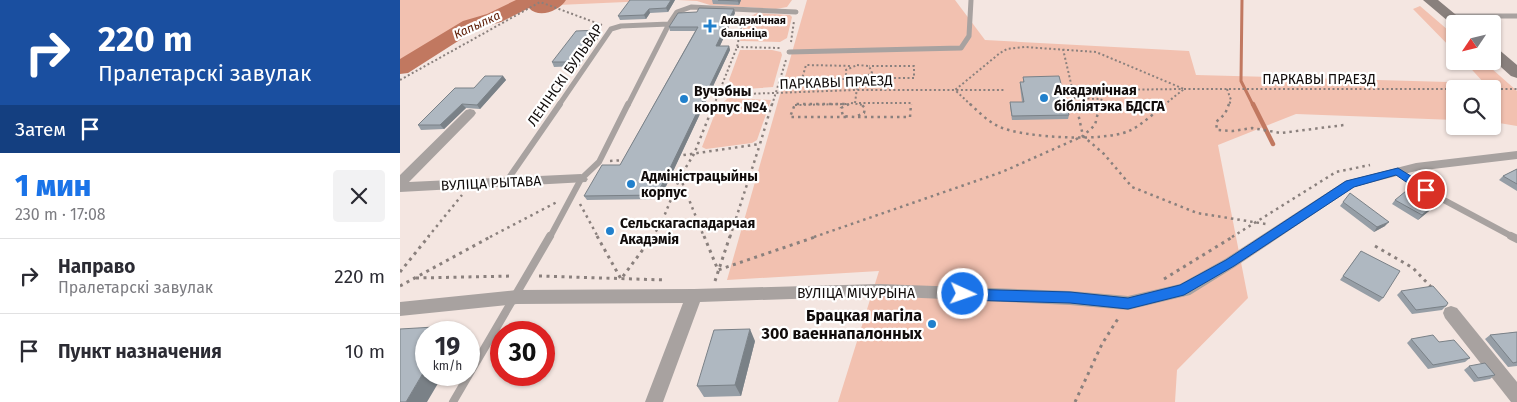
<!DOCTYPE html>
<html lang="ru">
<head>
<meta charset="utf-8">
<style>
	:root { --surface:#fff; --page:#f2f2f3; --text:#2b2b33; --muted:#7c7c81; --line:#e1e1e2; --accent:#1a73e8 }
	body { margin:0; font-family:"Fira Sans",sans-serif; background:var(--page); color:var(--text); height:100vh; display:flex; flex-direction:column; font-size:19px; white-space:nowrap }
	* { box-sizing:border-box; margin:0 }
	p { font-size:16px; color:var(--muted) }
	.icon { flex:none; width:28px; height:28px; fill:none; stroke:currentColor; stroke-width:2; stroke-linecap:round; stroke-linejoin:round }
	.map { position:relative; flex:1; overflow:hidden }
	.panel { display:flex; flex-direction:column; background:var(--surface); width:400px }
	.panel>* { flex:none }
	.banner { background:#1a4fa0; color:#fff; overflow:hidden }
	.needle { width:32px; rotate:235deg }
	.controls { position:absolute; left:1046px; top:15px; display:grid; gap:10px }
	.controls a { display:grid; place-items:center; width:55px; height:55px; border-radius:5px; background:var(--surface); box-shadow:0 1px 4px #0004; font-size:25px }
	.speed { position:absolute; left:15px; top:321px; display:flex; gap:10px; font-size:25px; font-weight:700; text-align:center }
	.speed>* { display:grid; place-content:center; width:65px; height:65px; border-radius:50%; background:var(--surface); box-shadow:0 1px 4px #0004; line-height:1 }
	.speed small { font-size:12px; font-weight:400 }
	.speed .limit { border:8px solid #d22; background:#fff; color:#111 }
	.pin { position:absolute; display:grid; place-items:center; width:42px; height:42px; color:#fff; margin:-21px; border:2px solid #fff; border-radius:50%; box-shadow:0 1px 5px #0007 }
	.me { position:absolute; width:55px; margin:-28px; rotate:93deg; stroke-linejoin:round; filter:drop-shadow(0 0 4px #0008) }
	.turn { display:flex; align-items:center; gap:18px; height:105px; padding:0 15px; font-size:22px }
	.turn .icon { width:65px; height:65px; stroke-width:2.5 }
	.turn b { display:block; font-size:35px; line-height:42px }
	.then { display:flex; align-items:center; height:48px; padding:0 15px; background:#0003; gap:10px; font-size:19px }
	.round { display:grid; place-items:center; flex:none; width:52px; height:52px; border-radius:5px; background:var(--page) }
	.headline { display:flex; align-items:center; justify-content:space-between; height:85px; padding:0 15px }
	h1 { font-size:30px; font-weight:800; line-height:38px; color:var(--accent) }
	ul { padding:0; list-style:none }
	li { display:flex; align-items:center; gap:15px; height:75px; padding:0 15px; border-top:1px solid var(--line) }
	li div { flex:1 }
	li b { display:block; font-size:19px }
	li em { font-style:normal }
	main { display:flex; flex:1; min-height:0 }
	.map>svg:first-child { display:block }
	.green { fill:#f2c1b0 }
	.lines { fill:none; stroke-linecap:round; stroke-linejoin:round }
	.stream-far1 { stroke:#c17860; stroke-width:3 }
	.stream { stroke:#c17860; stroke-width:4.5 }
	.river { fill:#c17860; fill-rule:evenodd }
	.path-far2 { stroke:#8a807d; stroke-width:2; stroke-dasharray:2 2.5; stroke-linecap:butt }
	.path-far1 { stroke:#8a807d; stroke-width:2.5; stroke-dasharray:2.5 4; stroke-linecap:butt }
	.path { stroke:#8a807d; stroke-width:3; stroke-dasharray:3 4.5; stroke-linecap:butt }
	.service-far2 { stroke:#a8a2a0; stroke-width:5 }
	.service-far1 { stroke:#a8a2a0; stroke-width:6 }
	.service { stroke:#a8a2a0; stroke-width:8 }
	.minor { fill:#a8a2a0; fill-rule:evenodd }
	.secondary { fill:#89807d; fill-rule:evenodd }
	.wall { fill:#969ea6 }
	.shaded-wall { fill:#7a8187 }
	.building { fill:#afb8c1; stroke:#7a8187 }
	.route { fill:#1a73e8; stroke:#114b97 }
	.poi-dot { fill:#2180cc; stroke:#fff; stroke-width:2 }
	.labels { text-anchor:middle; stroke-width:4.5; stroke-linejoin:round; paint-order:stroke }
	.far-poi-label { font-size:11px; font-weight:bold; fill:#110c0b; stroke:#fff; text-anchor:start }
	.far-water-label { font-size:12px; font-style:italic; fill:#5b1900; stroke:#fff }
	.street-label { font-size:14px; fill:#110c0b; stroke:#fff }
	.poi-label { font-size:14px; font-weight:bold; fill:#110c0b; stroke:#fff; text-anchor:start }
	.near-poi-label { font-size:16px; font-weight:bold; fill:#110c0b; stroke:#fff; text-anchor:end }
</style>
</head>
<body>
<main>
<section class="panel">
<div class="banner">
<div class="turn"><svg class="icon" aria-label="right" viewBox="0 0 24 24"><path d="M7 20v-9h11M14 6l5 5-5 5"/></svg><div><b>220 m</b>Пралетарскі завулак</div></div>
<div class="then">Затем<svg class="icon" aria-label="arrive" viewBox="0 0 24 24"><path d="M6 21V4h12l-3 4 3 4H6"/></svg></div>
</div>
<div class="headline"><div><h1>1 мин</h1><p>230 m · 17:08</p></div><a class="round"><svg class="icon" aria-label="close" viewBox="0 0 24 24"><path d="M6 6l12 12M18 6L6 18"/></svg></a></div>
<ul>
<li><svg class="icon" aria-label="right" viewBox="0 0 24 24"><path d="M7 20v-9h11M14 6l5 5-5 5"/></svg><div><b>Направо</b><p>Пралетарскі завулак</p></div><em>220 m</em></li>
<li><svg class="icon" aria-label="arrive" viewBox="0 0 24 24"><path d="M6 21V4h12l-3 4 3 4H6"/></svg><div><b>Пункт назначения</b></div><em>10 m</em></li>
</ul>
</section>
<div class="map">
<svg width="1117" height="402" viewBox="0 0 1117 402">
	<rect width="100%" height="100%" fill="#f4e6e1"/>
	<path class="green" d="M0 0H271L158 5 144 1 112 4 0 61Z
		M278 0H392L387 7 376 9 310 5 297 1Z
		M407 0H555L585 40 789 51 796 75 1084 83 1064 61H1083L1117 91V126L1093 122 1092 89H1055V120L896 114 818 145 848 298 777 370 775 402H438L479 271 327 280Z
		M1020 6 1055 36V52L1013 9Z
		M357 13 390 15 392 17 387 38 380 42 340 41 345 19Z
		M340 50H372L381 52 382 55 373 87 332 90 333 85 329 80Z
		M328 98 371 100 357 140 352 143 306 149 302 147 317 108Z"/>
	<g class="lines">
		<path class="stream-far1" d="M842 0 841 81 853 105"/>
		<path class="stream" d="M853 104 873 144"/>
		<path class="river" d="M116 0H166C159 11 139 19 129 8L101 22 77 29 8 73 0 74V59L63 21 87 14Z"/>
		<path class="path-far2" d="M391 42 394 21
			M337 47 380 48
			M663 49 676 105
			M457 65 469 66 472 73 460 80 446 77V70Z
			M467 78H514V66H469
			M449 79H402L406 65 452 66
			M0 80 140 2 202 25
			M784 89H1055
			M827 89 831 100 829 105
			M1092 89H1117
			M318 95 456 90H605
			M674 98 701 99
			M455 103 458 80
			M459 103H511V105
			M314 105 337 47 343 19
			M372 105 386 60
			M395 105 447 104
			M447 105 451 103 463 105
			M571 105 555 90 600 53 607 49 625 47 696 52 784 89
			M700 105 704 90 782 89
			M764 105 784 89"/>
		<path class="path-far1" d="M449 104 441 108 443 116 455 117 464 113 465 108 461 104
			M570 104C579 112 588 122 600 127 625 138 704 142 729 131 742 125 754 113 765 104
			M676 104 683 136 704 154 732 187 797 213 866 224
			M829 104 825 114 816 122 817 130 833 131 852 128 881 133 944 125
			M446 117H390L395 104H447
			M458 117H510L511 104
			M277 156 360 144 372 104
			M210 161 225 160
			M280 177 304 237
			M180 204 198 237
			M28 237 62 195
			M90 237 157 202
			M252 237 261 224 280 177 294 154 314 104
			M330 237 360 144
			M414 237 602 172 683 136 695 125 700 104
			M832 237 936 172 970 165"/>
		<path class="path" d="M197 236 221 279 253 236
			M304 236 318 270 418 236
			M975 246 1013 268 1032 288
			M0 272 29 236
			M139 276 266 280
			M16 278 113 276
			M764 279 834 236
			M315 281 330 236
			M0 286 92 236
			M675 402 702 344 719 317"/>
		<path class="service-far2" d="M1051 16H1117
			M269 24 277 12 291 7 396 12
			M389 52 561 48 569 36 571 0
			M159 105 211 29 221 26 269 24 228 105"/>
		<path class="service-far1" d="M998 171 1014 184 1113 237
			M106 182 160 104
			M150 237 181 179 199 162 228 104"/>
		<path class="service" d="M1111 236 1117 239
			M53 402 150 236"/>
		<path class="minor" d="M70 109 74 110 76 113 74 116 9 182 181 174 188 179 186 182 0 192V175L66 110Z
			M1117 151V159L1016 171 954 187 835 267 790 295 728 310 670 305 479 296 300 302 263 402H245L283 303 117 304 0 316V302L117 290 294 289 479 284 670 291 728 296 780 284 825 259 945 181 1016 163Z
			M1051 306 1057 308 1117 382V402H1111L1045 318 1043 313 1045 308Z"/>
		<path class="secondary" d="M1023 0H1038L1067 24H1055V27Z
			M1092 47 1097 48 1117 65V78L1111 76 1092 59Z"/>
	</g>
	<path class="wall" d="M275 0 268 12 250 13 246 19 220 20 218 16Z
		M312 0H341L339 5 313 4Z
		M335 13 320 46H329L330 50 260 199 187 200 184 196 220 165 295 31H270L269 27Z
		M199 30 201 34 179 66 154 67 152 62Z
		M103 76 106 80 80 109 66 108 44 129 21 130 18 125 74 88Z
		M623 77 669 115 668 119 612 120 610 106V102H622L620 86V82H623Z
		M1117 169V191L1099 180 1103 176Z
		M995 200 1029 211 1018 220 992 204Z
		M943 202 985 226 974 232 940 206Z
		M961 251 983 298 979 302 940 280Z
		M1001 291 1046 306 1042 310 1012 314 997 295Z
		M1117 332V366L1108 367 1085 339 1090 335Z
		M1011 339 1039 342 1070 358 1065 362 1028 369 1007 343Z
		M355 341 341 396 304 397 297 386Z
		M1069 366 1095 375 1090 379 1074 382 1064 370Z"/>
	<path class="shaded-wall" d="M271 0H275L268 12 266 8Z
		M338 0H341L339 5 338 1Z
		M249 9 250 13 246 19 244 15Z
		M334 9 335 13 318 50 316 46Z
		M199 30 201 34 179 66 176 62Z
		M329 46 330 50 260 199 257 195Z
		M103 76 106 80 80 109 77 105Z
		M62 104 66 108 44 129 40 125Z
		M1033 206 1029 211 1018 220 1022 215Z
		M989 222 985 226 974 232 977 227Z
		M52 326 59 332H48Z
		M350 329 355 341 341 396 335 385Z
		M26 368V375H43L27 402H6Z"/>
	<path class="building" d="M230 0H271L266 8 249 9 244 15 218 16Z
		M318 0H338V1Z
		M299 8 334 9 316 46H329L257 195 184 196 202 165H220L298 27H269L278 13 297 12Z
		M199 30 176 62H152L176 31Z
		M85 76H103L77 105 62 104 40 125H18L55 88H74Z
		M659 76 669 115 612 116 610 102H624L620 82H624L623 77Z
		M1117 169V184L1103 176Z
		M1006 191 1033 206 1022 215 995 200Z
		M950 193 989 222 977 227 943 202Z
		M961 251 1000 271 983 298 943 276Z
		M1033 286 1048 303 1046 306 1016 310 1001 291Z
		M52 326 48 332H26V368L6 402H0V329Z
		M350 329 335 385 297 386 314 330Z
		M1117 332V362L1113 363 1090 335Z
		M1033 335 1039 342 1054 340 1070 358 1033 365 1011 339Z
		M1085 363 1095 375 1078 378 1069 366Z"/>
	<path class="route" d="M998 168 1030 188V193H1022L996 175 954 187 834 266 784 295 728 309 670 303 563 300 557 294 563 289 670 292 728 298 780 285 826 260 946 181Z"/>
	<g class="poi-dot">
		<path d="M307.5 18.5h5v5h5v5h-5v5h-5v-5h-5v-5h5z"/>
		<circle cx="644" cy="98" r="5"/>
		<circle cx="284" cy="99" r="5"/>
		<circle cx="231" cy="184" r="5"/>
		<circle cx="210" cy="231" r="5"/>
		<circle cx="532" cy="324" r="5"/>
	</g>
	<g class="labels">
		<g class="far-poi-label">
			<text x="321" y="24">Акадэмічная<tspan x="321" dy="13">бальніца</tspan></text>
		</g>
		<g class="far-water-label">
			<text transform="translate(77 25) rotate(-25)" y="4">Капылка</text>
		</g>
		<g class="street-label">
			<text transform="translate(165 75) rotate(-55)" y="5">ЛЕНІНСКІ БУЛЬВАР</text>
			<text x="919" y="84">ПАРКАВЫ ПРАЕЗД</text>
			<text transform="translate(436 82) rotate(-2)" y="5">ПАРКАВЫ ПРАЕЗД</text>
			<text transform="translate(91 183) rotate(-3)" y="5">ВУЛІЦА РЫТАВА</text>
			<text x="456" y="298">ВУЛІЦА МІЧУРЫНА</text>
		</g>
		<g class="poi-label">
			<text x="654" y="95">Акадэмічная<tspan x="654" dy="16">бібліятэка БДСГА</tspan></text>
			<text x="294" y="96">Вучэбны<tspan x="294" dy="16">корпус №4</tspan></text>
			<text x="241" y="181">Адміністрацыйны<tspan x="241" dy="16">корпус</tspan></text>
			<text x="220" y="228">Сельскагаспадарчая<tspan x="220" dy="16">Акадэмія</tspan></text>
		</g>
		<g class="near-poi-label">
			<text x="522" y="321">Брацкая магіла<tspan x="522" dy="18">300 ваеннапалонных</tspan></text>
		</g>
	</g>
</svg>
<div class="controls">
<a><svg class="needle" viewBox="-14 -14 28 28"><path d="M0-13l5 13h-10z" fill="#e53935"/><path d="M0 13l5-13h-10z" fill="#7c7c81"/></svg></a>
<a><svg class="icon" aria-label="search" viewBox="0 0 24 24"><circle cx="10" cy="10" r="6"/><path d="M15 15l6 6"/></svg></a>
</div>
<div class="speed"><div>19<small>km/h</small></div><div class="limit">30</div></div>
<div class="pin" style="left:1026px;top:190px;background:#d93025"><svg class="icon" aria-label="arrive" viewBox="0 0 24 24"><path d="M6 21V4h12l-3 4 3 4H6"/></svg></div>
<svg class="me" style="left:563px;top:294px" viewBox="-20 -20 40 40"><circle r="17" fill="#1a73e8" stroke="#fff" stroke-width="3"/><path d="M0-11L8 9 0 5-8 9z" fill="#fff"/></svg>
</div>
</main>
</body>
</html>
